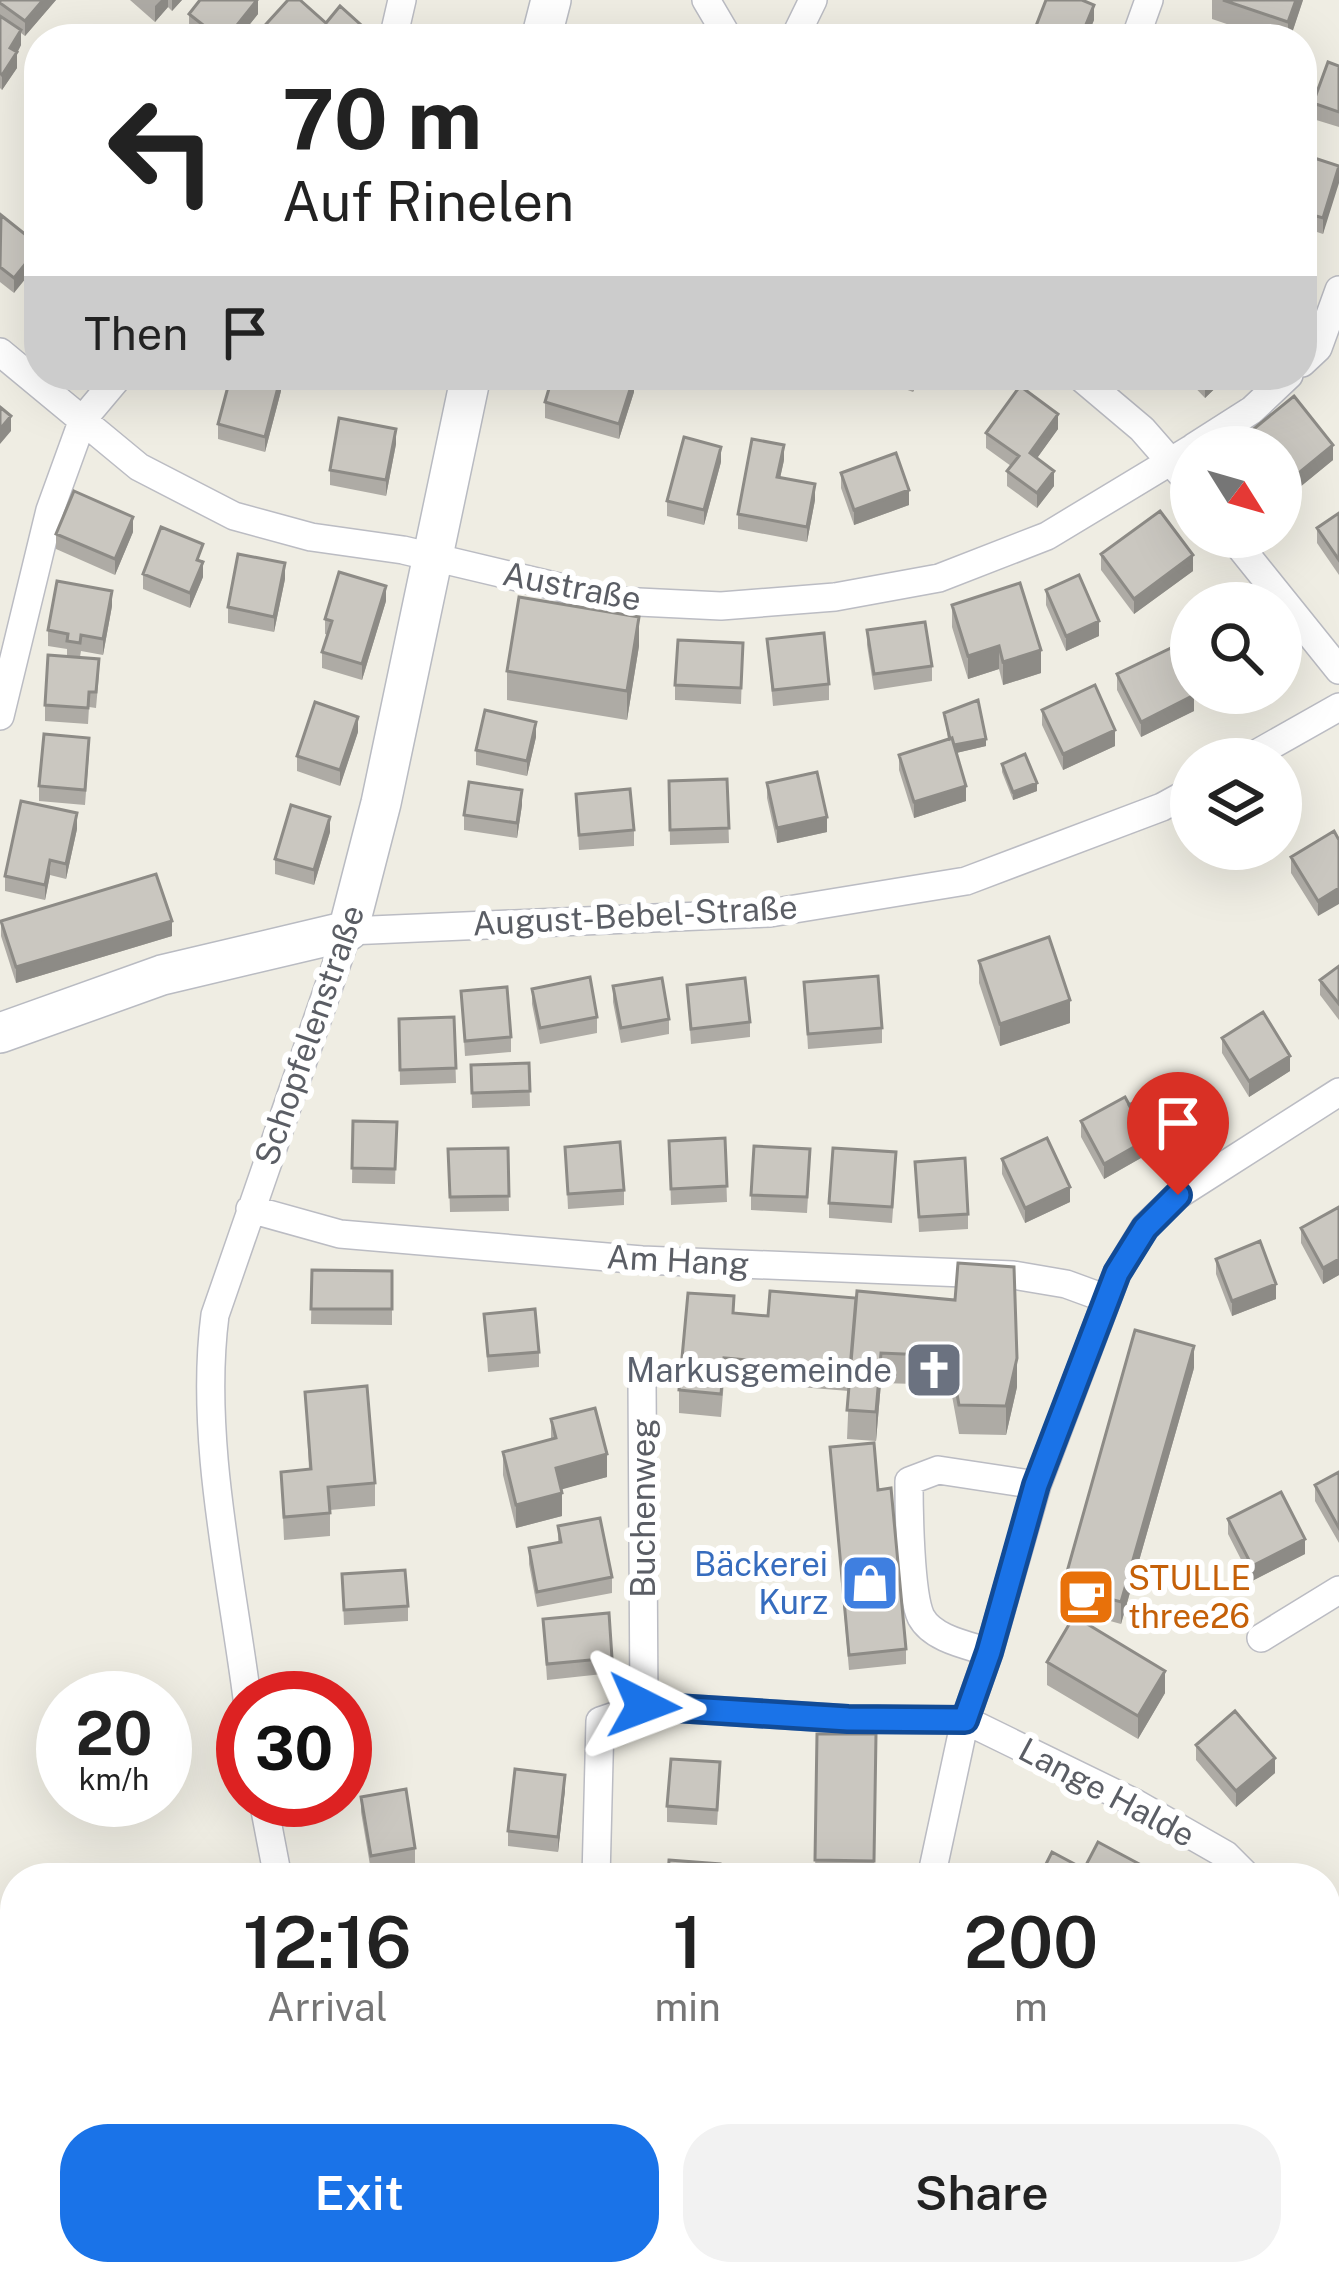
<!DOCTYPE html>
<html lang="en">
<head>
<meta charset="utf-8">
<style>
	:root { --surface:#fff; --page:#f2f2f2; --text:#222; --muted:#767676; --accent:#1a73e8 }
	body { margin:0; font-family:"Public Sans",sans-serif; background:var(--page); color:var(--text); height:100vh; display:flex; flex-direction:column; font-size:45px; white-space:nowrap }
	* { box-sizing:border-box; margin:0 }
	p { font-size:39px; color:var(--muted) }
	.icon { flex:none; width:66px; height:66px; fill:none; stroke:currentColor; stroke-width:2; stroke-linecap:round; stroke-linejoin:round }
	.map { position:relative; flex:1; overflow:hidden }
	.side { position:absolute; left:0px; top:1863px; width:1341px; height:423px; display:flex; flex-direction:column; background:var(--surface); border-radius:48px 48px 0 0; box-shadow:0 12px 48px #0002 }
	.side>* { flex:none }
	.top-card { position:absolute; left:24px; top:24px; width:1293px; height:366px; border-radius:48px; box-shadow:0 12px 48px #0002; background:#fff; color:var(--text); overflow:hidden }
	.needle { width:78px; rotate:127deg }
	.fabs { position:absolute; left:1170px; top:426px; display:grid; gap:24px }
	.fabs a { display:grid; place-items:center; width:132px; height:132px; border-radius:50%; background:var(--surface); box-shadow:0 12px 48px #0002; font-size:60px }
	.speed { position:absolute; left:36px; top:1671px; display:flex; gap:24px; font-size:60px; font-weight:700; text-align:center }
	.speed>* { display:grid; place-content:center; width:156px; height:156px; border-radius:50%; background:var(--surface); box-shadow:0 12px 48px #0002; line-height:1 }
	.speed small { font-size:30px; font-weight:400 }
	.speed .limit { border:18px solid #d22; background:#fff; color:#111 }
	.pin { position:absolute; display:grid; place-items:center; width:102px; height:102px; color:#fff; margin:-123px -51px; border-radius:50% 50% 50% 0; rotate:-45deg; box-shadow:0 0 12px #0007 }
	.pin .icon { rotate:45deg }
	.me { position:absolute; width:132px; margin:-66px; rotate:93deg; stroke-linejoin:round; filter:drop-shadow(0 0 9px #0008) }
	.turn { display:flex; align-items:center; gap:42px; height:252px; padding:0 60px; font-size:54px }
	.turn .icon { width:156px; height:156px; stroke-width:2.5 }
	.turn b { display:block; font-size:84px; line-height:102px }
	.then { display:flex; align-items:center; height:114px; padding:0 60px; background:#0003; gap:24px; font-size:45px }
	.eta { display:flex; justify-content:space-evenly; align-items:center; height:204px; text-align:center }
	.eta b { font-size:72px; font-weight:600; line-height:84px }
	.button { display:flex; gap:24px; margin-top:auto; padding:24px 60px }
	.button a { flex:1; height:138px; border-radius:48px; background:var(--accent); color:#fff; font-size:48px; font-weight:600; line-height:138px; text-align:center }
	.button a+a { background:var(--page); color:var(--text) }
	.map>svg:first-child { display:block }
	.lines { fill:none; stroke-linecap:round; stroke-linejoin:round }
	.street-casing { stroke:#bbbcc3; stroke-width:30 }
	.secondary-casing { stroke:#b9bbc2; stroke-width:42 }
	.street { stroke:#fff; stroke-width:27 }
	.secondary { stroke:#fff; stroke-width:39 }
	.wall { fill:#aeaba5 }
	.shaded-wall { fill:#8d8b86 }
	.building { fill:#cac7c0; stroke:#8d8b86; stroke-width:3 }
	.route-casing { stroke:#114b97; stroke-width:30 }
	.route { stroke:#1a73e8; stroke-width:21 }
	.labels { text-anchor:middle; stroke-width:12; stroke-linejoin:round; paint-order:stroke }
	.street-label { font-size:33px; fill:#5b5e65; stroke:#fff }
	.worship-label { font-size:33px; fill:#5b616d; stroke:#fff; text-anchor:end }
	.shop-label { font-size:33px; fill:#366cbe; stroke:#fff; text-anchor:end }
	.food-label { font-size:33px; fill:#c56008; stroke:#fff; text-anchor:start }
</style>
</head>
<body>
<div class="map">
<svg width="1339" height="2285" viewBox="0 0 1339 2285">
	<rect width="100%" height="100%" fill="#efede3"/>
	<g class="lines">
		<defs>
			<path id="street" d="M706 0 729 39
				M393 39 402 0
				M794 39 813 0
				M1135 39 1149 0
				M0 352 139 467 234 516 311 537 403 550 618 601 721 606 835 597 939 578 1047 536 1191 449
				M1302 363 1318 348 1339 290
				M1078 375 1142 429 1191 485
				M1194 447 1252 410 1289 375
				M1232 537 1339 670
				M0 716 50 510 83 419 120 375
				M1247 759 1339 707
				M250 1209 340 1234 642 1260 1013 1275 1066 1284 1107 1299
				M642 1382 644 1706
				M1261 1638 1339 1590
				M989 1652C967 1645 933 1639 921 1617 910 1594 909 1509 909 1481L938 1470 1037 1485
				M247 1698C231 1575 199 1437 215 1315L348 931 770 913 966 881 1162 807 1191 791
				M263 1800 278 1878
				M596 1878 600 1721 644 1706 848 1719 965 1720 1135 1803 1226 1855 1249 1878
				M931 1878 965 1720 989 1652 1037 1485 1117 1273 1145 1227 1178 1195 1339 1092
				M1326 1963 1339 1980
				M331 2271 332 2285
				M917 2271 918 2285
				M587 2285V2271
				M995 2285 1005 2271"/>
			<path id="secondary" d="M541 39 551 0
				M0 1033 162 975 348 931 381 803 471 375"/>
		</defs>
		<use href="#street" class="street-casing"/>
		<use href="#secondary" class="secondary-casing"/>
		<use href="#street" class="street"/>
		<use href="#secondary" class="secondary"/>
	</g>
	<path class="wall" d="M0 0H56L25 36 21 33V45L17 53V68L2 90 0 88Z
		M130 0H182L172 11 168 7 155 22Z
		M1212 0H1303L1290 39H1271L1212 19Z
		M189 14H258L238 39H202L189 29Z
		M1094 20 1086 39H1036V26Z
		M1339 66V127L1313 119V103Z
		M1302 154 1339 166 1323 234 1302 227Z
		M0 217 26 235 14 293 0 282Z
		M867 375H919L913 392Z
		M1183 375H1229L1205 398Z
		M281 391 265 452 218 439V424Z
		M634 392 619 439 545 418V402Z
		M1058 429 1037 458 1054 486 1037 508 1007 486V471L1011 466 986 448V433Z
		M1250 432 1333 460 1289 496 1281 486V447H1250Z
		M396 444 386 496 330 485V470Z
		M784 460 780 478 815 500 807 542 738 529V514Z
		M721 462 704 525 667 516V501Z
		M841 473 909 505 854 525 841 488Z
		M1339 513V575L1317 543V528Z
		M133 532 115 575 56 549V534Z
		M1101 554 1193 571 1134 614 1101 570Z
		M203 560V577L190 608 143 589V574Z
		M285 579 274 632 228 623V607Z
		M1046 590 1099 636 1066 651 1046 605Z
		M386 601 362 680 322 668V652L328 635 325 634V619Z
		M952 605 1041 673 1003 685 999 669 968 679 952 627Z
		M112 606 103 655 81 651 80 657 99 674 96 708 89 707 88 724 45 721V705L67 656V649L48 646V630Z
		M867 630 932 666V681L874 690 867 645Z
		M767 639 829 684V700L773 706Z
		M743 643 741 704 675 700V685Z
		M639 646 627 720 507 700V671Z
		M1117 674 1194 711 1141 737 1117 690Z
		M1042 710 1115 746 1063 770 1042 725Z
		M944 713 986 746 956 753 966 801 914 818 899 770V755L948 739Z
		M358 732 340 786 297 771V756Z
		M536 737 527 776 476 765V750Z
		M89 753 85 805 39 801V786Z
		M1002 764 1037 791 1013 800 1002 772Z
		M727 779 729 843 670 845 669 781Z
		M767 783 827 832 777 843 767 798Z
		M576 794 634 830V846L579 850Z
		M522 805 517 838 464 830V815Z
		M77 829 66 879 50 875 45 900 5 891V876Z
		M1334 831 1318 916 1291 873V857Z
		M330 832 314 885 275 874V859Z
		M1 921 172 936 16 983 1 936Z
		M979 961 1070 1023 1000 1046 979 983Z
		M1339 966V1020L1320 995V980Z
		M804 982 882 1028V1043L808 1049Z
		M687 985 750 1022V1037L691 1044Z
		M613 986 669 1019V1034L621 1043 613 1002Z
		M532 989 597 1017V1033L540 1044 532 1004Z
		M461 991 511 1037V1052L465 1056Z
		M454 1017 456 1083 400 1085 399 1019Z
		M1222 1038 1290 1071 1249 1097 1222 1053Z
		M529 1063 530 1106 472 1108 471 1065Z
		M1129 1105 1180 1126 1148 1144V1154L1104 1179 1081 1137V1121Z
		M353 1121 397 1122 395 1184 352 1183Z
		M725 1138 727 1202 671 1205 669 1141Z
		M565 1147 624 1190V1205L568 1209Z
		M508 1148 509 1211 450 1212 448 1149Z
		M1002 1159 1070 1202 1025 1223 1002 1174Z
		M915 1162 968 1214V1229L919 1232Z
		M810 1164 807 1213 751 1210V1195Z
		M896 1168 892 1223 829 1218V1203Z
		M1339 1207V1275L1323 1284 1301 1243V1228Z
		M1216 1259 1276 1299 1232 1316 1216 1274Z
		M312 1270 392 1271V1325L311 1324Z
		M856 1298 1017 1387 1006 1435 959 1434 950 1385 881 1383 876 1441 847 1439 849 1391 724 1381 721 1417 679 1413V1390L734 1313 768 1316Z
		M484 1314 539 1352V1367L488 1372Z
		M1194 1368 1121 1624 1063 1608V1586Z
		M305 1392 375 1483V1506L330 1510V1536L284 1540 281 1472 309 1469Z
		M551 1419 607 1477 561 1489 562 1516 516 1528 503 1475V1452L551 1440Z
		M830 1447 878 1490 906 1649V1664L849 1670Z
		M1339 1472V1543L1315 1501V1485Z
		M1228 1519 1305 1554 1252 1581 1228 1534Z
		M558 1526 612 1577V1593L537 1607 529 1564V1548L558 1543Z
		M342 1574 408 1606V1621L344 1625Z
		M543 1619 612 1658V1673L547 1680Z
		M1047 1662 1165 1693 1138 1739 1047 1685Z
		M817 1734H876L874 1878H815Z
		M1196 1745 1275 1773 1236 1807 1196 1760Z
		M720 1778 717 1825 667 1822V1806Z
		M565 1790 558 1852 508 1846V1831Z
		M361 1797 415 1848V1863L371 1871 361 1812Z
		M651 2271H707V2272L651 2273Z
		M1127 2271H1246L1248 2285H1146Z"/>
	<path class="shaded-wall" d="M43 0H56L25 36V21Z
		M161 0H168V7L155 22V6Z
		M172 0H182L172 11Z
		M258 0V14L238 39H226Z
		M1296 0H1303L1290 39H1288V22Z
		M1094 5V20L1086 39H1080Z
		M21 30V45L17 53V68L2 90V75L10 48Z
		M1339 168V183L1323 234V218Z
		M39 247V262L14 293V278Z
		M1311 257V273L1302 296V280Z
		M913 375H919L913 392Z
		M1213 375H1229L1205 398V383Z
		M281 376V391L265 452V437Z
		M634 377V392L619 439V424Z
		M1058 414V429L1030 468V453Z
		M11 416V431L0 444V429Z
		M396 429V444L386 496V480Z
		M784 445V460L777 492V477Z
		M1333 445V460L1289 496V481Z
		M721 447V462L704 525V510Z
		M1054 471V486L1037 508V493Z
		M815 484V500L807 542V527Z
		M909 490V505L854 525V510Z
		M133 517V532L115 575V559Z
		M1193 555V571L1134 614V599Z
		M203 562V577L190 608V593Z
		M285 563V579L274 632V617Z
		M386 586V601L362 680V664Z
		M112 591V606L103 655V639Z
		M639 617V646L627 720V691Z
		M1099 621V636L1066 651V636Z
		M999 646V669L968 679V656Z
		M1041 650V673L1003 685V662Z
		M1194 695V711L1141 737V722Z
		M358 717V732L340 786V770Z
		M536 722V737L527 776V761Z
		M1115 730V746L1063 770V754Z
		M986 739V746L952 754V746Z
		M1037 783V791L1013 800V792Z
		M966 786V801L914 818V802Z
		M522 790V805L517 838V823Z
		M77 813V829L66 879V864Z
		M330 817V832L314 885V870Z
		M827 817V832L777 843V828Z
		M50 860V875L45 900V885Z
		M1339 888V904L1318 916V901Z
		M172 921V936L16 983V967Z
		M1070 1000V1023L1000 1046V1024Z
		M1290 1056V1071L1249 1097V1081Z
		M1180 1118V1126L1148 1144V1154L1104 1179V1164Z
		M1070 1187V1202L1025 1223V1208Z
		M1339 1259V1275L1323 1284V1268Z
		M1276 1284V1299L1232 1316V1301Z
		M1194 1346V1368L1121 1624V1602Z
		M881 1353V1383L876 1441V1412Z
		M1017 1358V1387L1006 1435V1406Z
		M607 1454V1477L556 1491V1468Z
		M562 1493V1516L516 1528V1505Z
		M1305 1539V1554L1252 1581V1566Z
		M1165 1671V1693L1138 1739V1716Z
		M1275 1758V1773L1236 1807V1791Z
		M565 1775V1790L558 1852V1837Z
		M1053 2271H1059L1048 2285H1042Z
		M1152 2271H1157L1156 2285H1152Z"/>
	<path class="building" d="M0 0H43L25 21 0 3Z
		M200 0H257L226 39H221L189 14Z
		M288 0H300L326 23 340 6 371 34 367 39H264L258 33Z
		M1046 0H1082L1094 5 1080 39H1070L1036 26Z
		M1223 0H1296L1288 22Z
		M0 16 21 30 10 48 17 52 2 75 0 73Z
		M1328 62 1339 66V112L1313 103Z
		M1302 154 1339 166 1323 218 1302 212Z
		M1 215 26 235 37 220 39 222V247L14 278 0 267Z
		M1302 254 1311 257 1302 280Z
		M231 375 281 376 265 437 218 424Z
		M553 375H626L634 377 619 424 545 402Z
		M1197 375H1213L1205 383Z
		M1020 386 1058 414 1030 453 1054 471 1037 493 1007 471 1019 456 986 433Z
		M1294 396 1333 445 1289 481 1281 471V447H1262L1250 432Z
		M0 407 11 416 0 429Z
		M339 418 396 429 386 480 330 470Z
		M684 437 721 447 704 510 667 501Z
		M752 439 784 445 777 477 815 484 807 527 738 514Z
		M896 453 909 490 854 510 841 473Z
		M74 491 133 517 115 559 56 534Z
		M1160 511 1193 555 1134 599 1101 554Z
		M1339 513V560L1317 528Z
		M161 527 203 544 197 560 203 562 190 593 143 574Z
		M238 554 285 563 274 617 228 607Z
		M339 572 386 586 362 664 322 652 332 621 325 619Z
		M1079 575 1099 621 1066 636 1046 590Z
		M57 581 112 591 103 639 81 635 80 643 67 641 68 634 48 630Z
		M1020 583 1041 650 1003 662 999 646 968 656 952 605Z
		M1239 594 1245 603H1225Z
		M519 597 639 617 627 691 507 671Z
		M925 622 932 666 874 674 867 630Z
		M824 633 829 684 773 690 767 639Z
		M678 640 743 643 741 688 675 685Z
		M1171 648 1191 689V693L1194 695 1141 722 1117 674Z
		M48 655 99 659 96 692H89L88 708 45 705Z
		M1095 685 1115 730 1063 754 1042 710Z
		M978 700 986 739 954 745 952 738 950 739 944 713Z
		M315 702 358 717 340 770 297 756Z
		M485 710 536 722 527 761 476 750Z
		M44 734 89 738 85 790 39 786Z
		M952 738 966 786 914 802 899 755Z
		M1025 754 1037 783 1013 792 1002 764Z
		M817 772 827 817 777 828 767 783Z
		M727 779 729 828 670 830 669 781Z
		M469 782 522 790 517 823 464 815Z
		M630 789 634 830 579 835 576 794Z
		M21 801 77 813 66 864 50 860 45 885 5 876Z
		M291 805 330 817 314 870 275 859Z
		M1334 831 1339 840V888L1318 901 1291 857Z
		M156 874 172 921 16 967 1 921Z
		M1049 937 1070 1000 1000 1024 979 961Z
		M1339 966V1004L1320 980Z
		M878 976 882 1028 808 1034 804 982Z
		M590 977 597 1017 540 1028 532 989Z
		M662 978 669 1019 621 1028 613 986Z
		M745 978 750 1022 691 1029 687 985Z
		M507 987 511 1037 465 1041 461 991Z
		M1263 1012 1290 1056 1249 1081 1222 1038Z
		M454 1017 456 1068 400 1070 399 1019Z
		M529 1063 530 1091 472 1093 471 1065Z
		M1162 1086 1180 1118 1147 1136 1129 1105Z
		M1125 1097 1148 1139 1104 1164 1081 1121Z
		M353 1121 397 1122 395 1169 352 1168Z
		M725 1138 727 1186 671 1189 669 1141Z
		M1047 1138 1070 1187 1025 1208 1002 1159Z
		M620 1142 624 1190 568 1194 565 1147Z
		M754 1146 810 1149 807 1197 751 1195Z
		M508 1148 509 1196 450 1197 448 1149Z
		M833 1148 896 1152 892 1207 829 1203Z
		M965 1158 968 1214 919 1217 915 1162Z
		M1339 1207V1259L1323 1268 1301 1228Z
		M1260 1241 1276 1284 1232 1301 1216 1259Z
		M958 1263 1014 1267 1017 1358 1006 1406 959 1405 950 1356 881 1353 876 1412 847 1410 857 1291 955 1300Z
		M312 1270 392 1271V1309H311Z
		M770 1291 856 1298 850 1369 724 1358 721 1394 679 1390 688 1293 734 1296 733 1313 768 1316Z
		M535 1309 539 1352 488 1356 484 1314Z
		M1135 1330 1194 1346 1121 1602 1063 1586Z
		M367 1386 375 1483 328 1487 330 1513 284 1517 281 1472 311 1469 305 1392Z
		M595 1408 607 1454 556 1468 562 1493 516 1505 503 1452 556 1438 551 1419Z
		M874 1443 878 1490 891 1488 906 1649 849 1655 830 1447Z
		M1339 1472V1528L1315 1485Z
		M1281 1492 1305 1539 1252 1566 1228 1519Z
		M600 1518 612 1577 537 1592 529 1548 561 1542 558 1526Z
		M405 1570 408 1606 344 1610 342 1574Z
		M609 1613 612 1658 547 1664 543 1619Z
		M1074 1616 1165 1671 1138 1716 1047 1662Z
		M1235 1711 1275 1758 1236 1791 1196 1745Z
		M817 1734H876L874 1861 815 1860Z
		M671 1759 720 1762 717 1810 667 1806Z
		M515 1769 565 1775 558 1837 508 1831Z
		M406 1789 415 1848 371 1856 361 1797Z
		M1098 1842 1145 1867 1139 1878H1039L1052 1852 1084 1869Z
		M669 1860 720 1864 719 1878H668Z
		M808 2271H854L855 2285H809Z
		M1015 2271H1053L1042 2285H1017L1009 2279Z
		M1170 2271H1246L1248 2273 1239 2285H1189Z"/>
	<g class="lines">
		<defs>
			<path id="route" d="M644 1706 848 1719 965 1720 989 1652 1036 1485 1117 1273 1145 1228 1178 1195"/>
		</defs>
		<use href="#route" class="route-casing"/>
		<use href="#route" class="route"/>
	</g>
	<defs>
		<symbol id="church-square" viewBox="-11 -11 22 22"><rect x="-9" y="-9" width="18" height="18" rx="4" fill="#6b7280" stroke="#fff"/><path d="M-1.2-6h2.4v3.5h3.3v2.4h-3.3V6h-2.4V-.1h-3.3v-2.4h3.3Z" fill="#fff"/></symbol>
		<symbol id="shop-square" viewBox="-11 -11 22 22"><rect x="-9" y="-9" width="18" height="18" rx="4" fill="#3f7fe0" stroke="#fff"/><path d="M-5-2.5h2.3a2.7 3.5 0 0 1 5.4 0H5L5.5 6h-11ZM-1.5-2.5h3a1.5 2.3 0 0 0-3 0Z" fill="#fff"/></symbol>
		<symbol id="cafe-square" viewBox="-11 -11 22 22"><rect x="-9" y="-9" width="18" height="18" rx="4" fill="#e8710a" stroke="#fff"/><path d="M-5.5-4.5H6V0H3Q3 3.5 0 3.5H-2.5Q-5.5 3.5-5.5 0ZM3-3.2v2h1.7v-2ZM-6 4.5H4V6H-6Z" fill="#fff"/></symbol>
	</defs>
	<g fill-rule="evenodd">
		<use href="#church-square" x="901" y="1337" width="66" height="66"/>
		<use href="#shop-square" x="837" y="1550" width="66" height="66"/>
		<use href="#cafe-square" x="1053" y="1564" width="66" height="66"/>
	</g>
	<g class="labels">
		<g class="street-label">
			<text transform="translate(572 586) rotate(11)" y="12">Austraße</text>
			<text transform="translate(635 915) rotate(-3)" y="12">August-Bebel-Straße</text>
			<text transform="translate(309 1035) rotate(-71)" y="12">Schopfelenstraße</text>
			<text transform="translate(678 1260) rotate(3)" y="12">Am Hang</text>
			<text transform="translate(643 1508) rotate(-90)" y="12">Buchenweg</text>
			<text transform="translate(1107 1792) rotate(28)" y="12">Lange Halde</text>
		</g>
		<g class="worship-label">
			<text x="892" y="1382">Markusgemeinde</text>
		</g>
		<g class="shop-label">
			<text x="828" y="1576">Bäckerei<tspan x="828" dy="38">Kurz</tspan></text>
		</g>
		<g class="food-label">
			<text x="1128" y="1590">STULLE<tspan x="1128" dy="38">three26</tspan></text>
		</g>
	</g>
</svg>
<div class="fabs">
<a><svg class="needle" viewBox="-14 -14 28 28"><path d="M0-13l5 13h-10z" fill="#e53935"/><path d="M0 13l5-13h-10z" fill="#767676"/></svg></a>
<a><svg class="icon" aria-label="search" viewBox="0 0 24 24"><circle cx="10" cy="10" r="6"/><path d="M15 15l6 6"/></svg></a>
<a><svg class="icon" aria-label="layers" viewBox="0 0 24 24"><path d="M12 4l9 5-9 5-9-5zM3 14l9 5 9-5"/></svg></a>
</div>
<div class="speed"><div>20<small>km/h</small></div><div class="limit">30</div></div>
<div class="pin" style="left:1178px;top:1195px;background:#d93025"><svg class="icon" aria-label="arrive" viewBox="0 0 24 24"><path d="M6 21V4h12l-3 4 3 4H6"/></svg></div>
<svg class="me" style="left:644px;top:1706px" viewBox="-20 -20 40 40"><path d="M0-17L14 15 0 8-14 15z" fill="#1a73e8" stroke="#fff" stroke-width="4"/></svg>
<div class="top-card">
<div class="turn"><svg class="icon" aria-label="left" viewBox="0 0 24 24"><path d="M17 20v-9H6M10 6l-5 5 5 5"/></svg><div><b>70 m</b>Auf Rinelen</div></div>
<div class="then">Then<svg class="icon" aria-label="arrive" viewBox="0 0 24 24"><path d="M6 21V4h12l-3 4 3 4H6"/></svg></div>
</div>
<section class="side">
<div class="eta">
<div><b>12:16</b><p>Arrival</p></div>
<div><b>1</b><p>min</p></div>
<div><b>200</b><p>m</p></div>
</div>
<div class="button"><a>Exit</a><a>Share</a></div>
</section>
</div>
</body>
</html>
